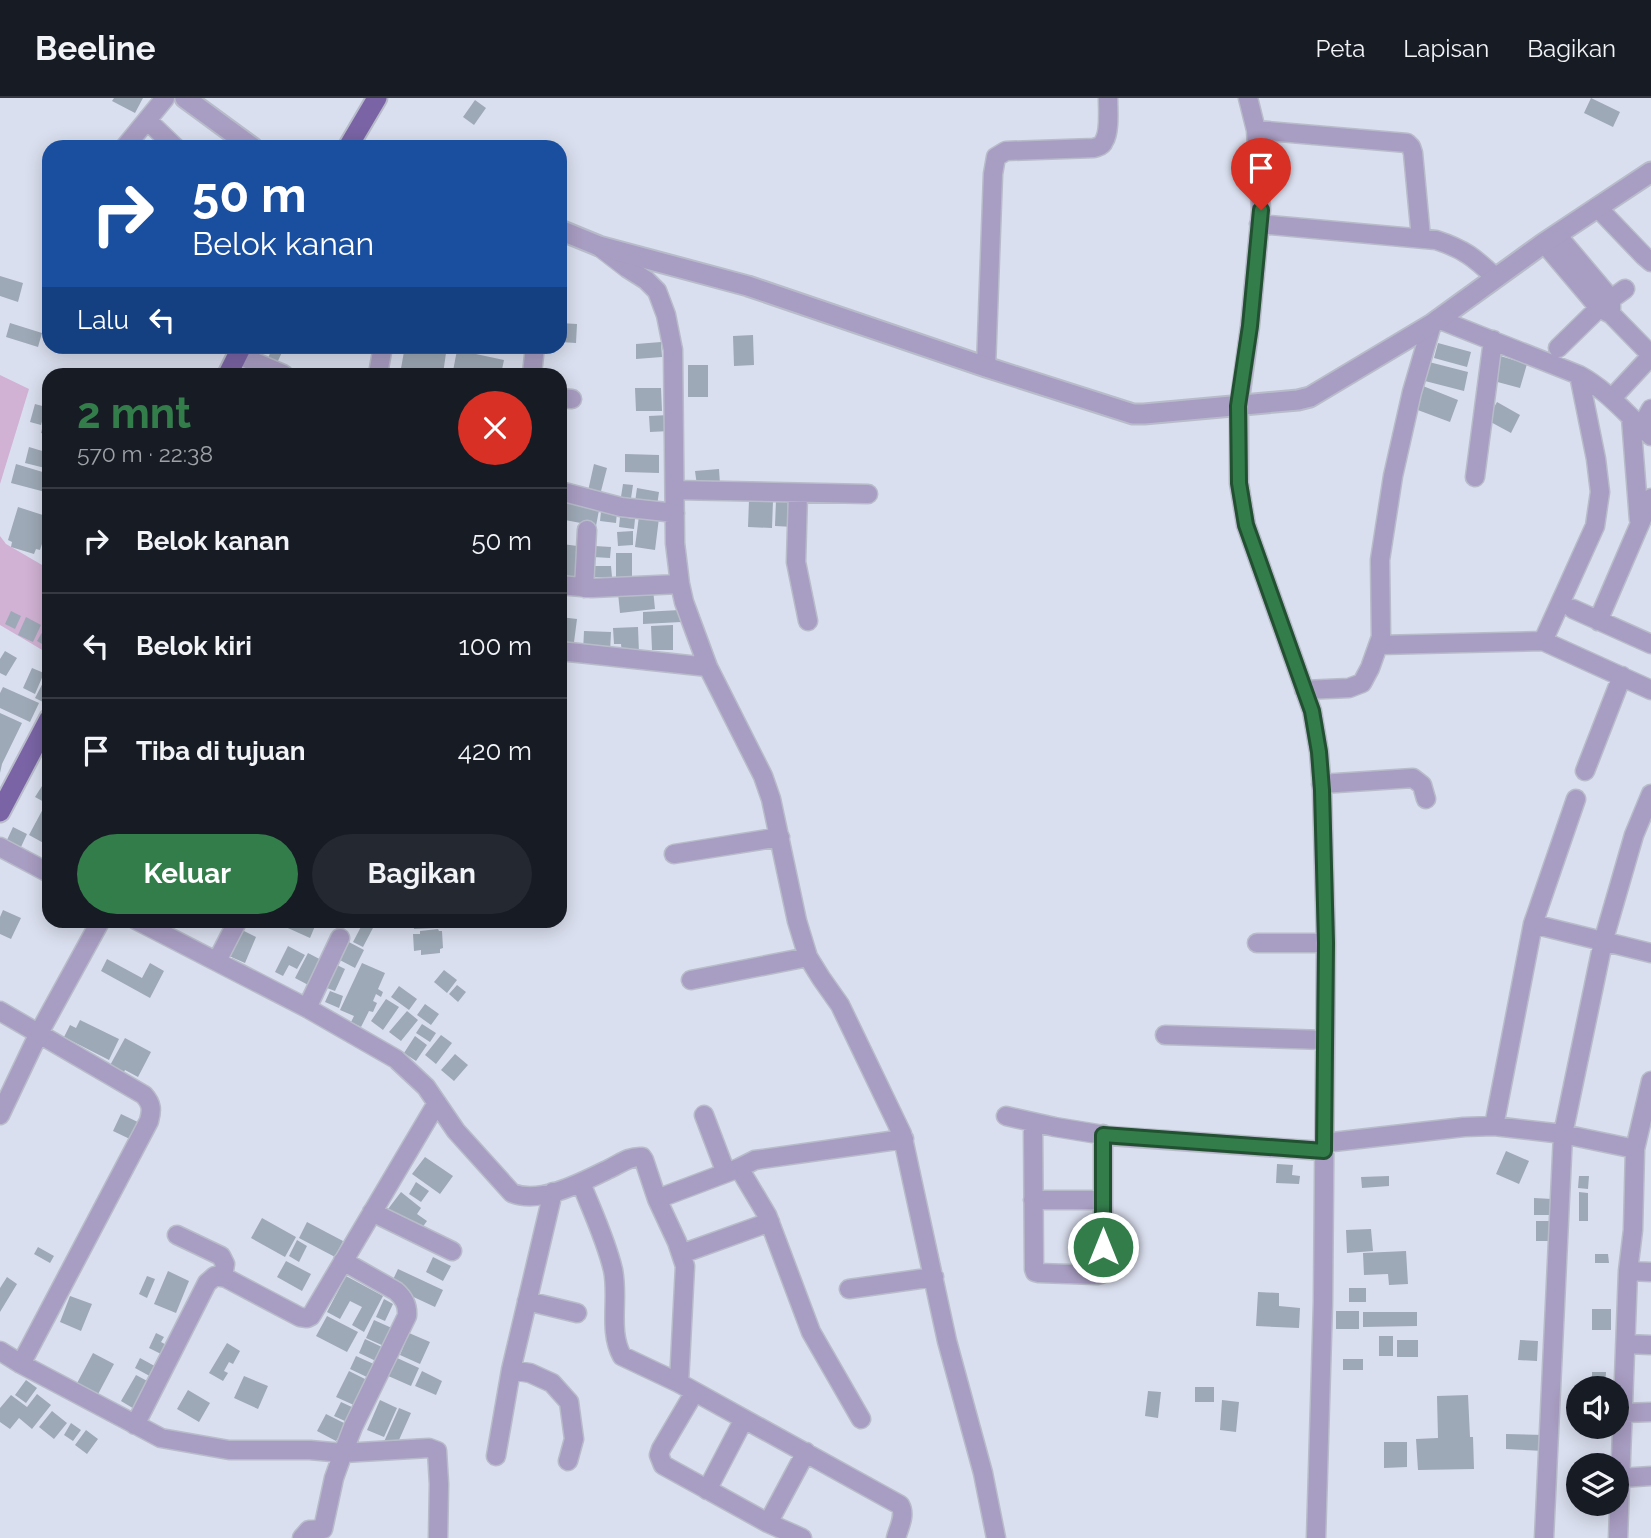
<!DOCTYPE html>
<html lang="id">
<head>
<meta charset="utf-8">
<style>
	:root { --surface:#171b24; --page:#242831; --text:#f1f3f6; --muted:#9ea1a6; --line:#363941; --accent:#337d4b }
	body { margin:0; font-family:Raleway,sans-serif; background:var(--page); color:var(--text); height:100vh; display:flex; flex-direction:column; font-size:26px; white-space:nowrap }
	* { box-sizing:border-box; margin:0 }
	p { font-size:23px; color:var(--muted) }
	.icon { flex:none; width:38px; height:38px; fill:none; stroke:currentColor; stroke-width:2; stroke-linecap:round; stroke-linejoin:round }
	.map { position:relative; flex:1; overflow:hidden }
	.drawer { position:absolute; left:42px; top:270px; width:525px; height:560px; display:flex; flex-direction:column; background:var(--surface); border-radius:21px; box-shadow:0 4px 18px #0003 }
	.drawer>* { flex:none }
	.hud { position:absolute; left:42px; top:42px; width:525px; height:214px; border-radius:21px; box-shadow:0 4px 18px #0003; background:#1a4fa0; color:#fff; overflow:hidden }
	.controls { position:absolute; left:1566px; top:1278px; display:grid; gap:14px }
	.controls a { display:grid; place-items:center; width:63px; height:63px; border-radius:50%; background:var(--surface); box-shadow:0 4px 18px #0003; font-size:35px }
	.pin { position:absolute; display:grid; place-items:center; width:60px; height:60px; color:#fff; margin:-72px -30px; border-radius:50% 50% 50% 0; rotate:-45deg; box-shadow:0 0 7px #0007 }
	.pin .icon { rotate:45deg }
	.me { position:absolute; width:77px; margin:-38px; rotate:0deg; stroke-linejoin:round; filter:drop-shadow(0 0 5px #0008) }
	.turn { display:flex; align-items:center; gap:24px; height:147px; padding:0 35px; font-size:32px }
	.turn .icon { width:91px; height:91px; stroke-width:2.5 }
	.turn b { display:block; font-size:49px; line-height:60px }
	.then { display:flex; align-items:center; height:66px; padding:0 35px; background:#0003; gap:14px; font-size:26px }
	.round { display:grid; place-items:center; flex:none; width:74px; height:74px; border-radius:37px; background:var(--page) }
	.headline { display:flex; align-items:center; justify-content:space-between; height:119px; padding:0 35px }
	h1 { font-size:42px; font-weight:700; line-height:52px; color:var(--accent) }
	.primary-button { display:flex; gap:14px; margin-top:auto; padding:14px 35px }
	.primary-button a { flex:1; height:80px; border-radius:42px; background:var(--accent); color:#fff; font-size:28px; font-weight:700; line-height:80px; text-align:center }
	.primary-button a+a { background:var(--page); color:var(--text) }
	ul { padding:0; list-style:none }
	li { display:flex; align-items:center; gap:21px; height:105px; padding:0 35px; border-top:2px solid var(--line) }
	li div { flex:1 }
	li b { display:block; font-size:26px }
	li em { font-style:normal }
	header { display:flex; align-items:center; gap:42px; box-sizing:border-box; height:98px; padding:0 35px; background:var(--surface); border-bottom:2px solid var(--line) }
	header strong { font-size:33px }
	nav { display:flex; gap:38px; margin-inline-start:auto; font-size:24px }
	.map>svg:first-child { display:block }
	.green { fill:#d1b1d4 }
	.building { fill:#9da9b6 }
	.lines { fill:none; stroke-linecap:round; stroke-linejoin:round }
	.minor-casing { stroke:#b8bcca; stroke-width:21 }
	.tertiary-casing { stroke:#b8bcca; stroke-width:23 }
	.primary-casing { stroke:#b8bcca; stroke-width:23 }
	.minor { stroke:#a89dc2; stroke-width:18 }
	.tertiary { stroke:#a89dc2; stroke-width:19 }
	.primary { stroke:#7a64a5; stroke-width:19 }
	.route-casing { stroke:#215131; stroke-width:18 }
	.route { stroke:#337d4b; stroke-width:12 }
</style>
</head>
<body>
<header>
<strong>Beeline</strong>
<nav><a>Peta</a><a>Lapisan</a><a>Bagikan</a></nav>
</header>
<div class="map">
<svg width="1651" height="1440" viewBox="0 0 1651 1440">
	<rect width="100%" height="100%" fill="#dadfef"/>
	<path class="green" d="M0 277 29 291 0 386Z
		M0 438 6 446 49 471V556L0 527Z"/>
	<path class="building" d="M114 0H143L135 15 112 3Z
		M1591 0 1620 14 1613 29 1584 15Z
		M475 2 486 10 474 27 463 19Z
		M0 178 23 185 18 204 0 198Z
		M10 225 42 235 38 249 6 239Z
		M560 225 577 226 576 245 560 244Z
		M753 237 754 267 734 268 733 238Z
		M661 244 662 259 636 261V246Z
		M1438 245 1471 254 1467 269 1434 260Z
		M273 248H285L276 267 267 263Z
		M405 248H447L443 276H400Z
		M457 252 504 262 501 276H469L453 273Z
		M1497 257 1527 266 1520 290 1490 282Z
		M1429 264 1468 274 1464 293 1425 283Z
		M688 267H708V299H688Z
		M1423 288 1458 302 1450 324 1415 311Z
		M635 290H661L662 313H636Z
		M1497 304 1520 317 1511 335 1487 322Z
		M35 306 46 309 41 327 30 324Z
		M48 308H49V337L41 335Z
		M669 317 670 333 650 334 649 318Z
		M29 349 49 355 45 370 25 365Z
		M625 356 659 357V375L625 374Z
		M16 366 46 375 44 384 49 385V395L11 385Z
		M594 366 607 370 600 397 588 393Z
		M719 371 720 386 697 388 695 373Z
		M623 386 633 387 630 407 620 405Z
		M637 390 659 394 657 408 635 404Z
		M560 399 600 407 596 428 560 421Z
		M749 402 773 403 772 430 748 429Z
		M776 402 795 403 794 429 775 428Z
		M18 409 49 419V424L40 452 36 451 34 456 11 449 12 444 8 442Z
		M601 413 617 414 616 425 600 423Z
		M639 418 659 420 655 452 635 449Z
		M620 419 635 421 634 431 619 429Z
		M633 433V447L618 448 617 434Z
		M562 446 585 449 581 485 560 482Z
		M595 448 611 449 610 460 593 459Z
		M616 455H632V481H616Z
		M595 468H611L612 479H595Z
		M653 491 655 511 620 515 618 495Z
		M680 512 681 524 643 526V514Z
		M11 513 21 518 15 531 5 526Z
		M26 519 41 527 33 544 18 537Z
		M560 519 577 521 573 552 560 550Z
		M673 527V552H652L651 528Z
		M46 528 49 529V550L37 543Z
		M638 529 639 555 622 556 621 546H614L613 530Z
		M584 533 611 534 610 555 583 554Z
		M5 553 17 560 6 578 0 575V561Z
		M32 570 44 575 35 596 23 590Z
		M47 577 49 578V607L35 600Z
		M3 589 39 605 30 624 0 610V595Z
		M0 615 22 625 2 666 0 675Z
		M42 688 49 693V700L46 705 35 699Z
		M44 709 49 712V748L29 737Z
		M13 729 27 736 21 749 7 742Z
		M3 812 21 820 11 841 0 836V819Z
		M281 822H303L315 828 310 840 279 826Z
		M413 822H434L435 830 414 831Z
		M364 823 374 828 363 849 353 844Z
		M240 831 256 839 245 865 229 858Z
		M438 831 439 833H442L443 850 440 851V855L421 857V852L414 853 413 836H420V833Z
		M345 842 364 852 355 870 336 860Z
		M288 848 305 857 297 871 289 867 283 878 275 874Z
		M308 855 327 865 314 890 295 880Z
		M107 861 142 880 150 865 164 873 150 900 101 873Z
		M362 865 385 875 378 891 383 894 381 899 376 896 373 903 377 905 373 914 369 913 361 929 351 924 354 918 340 912Z
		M337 867 345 871 335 893 327 890Z
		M444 872 457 882 447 895 434 884Z
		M457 887 466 894 458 904 449 896Z
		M399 888 417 901 409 912 391 899Z
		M330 893 343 898 339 910 325 904Z
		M386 901 399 909 383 932 371 923Z
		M425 906 439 916 431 927 417 917Z
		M407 913 418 922 401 943 389 934Z
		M80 922 119 941 109 962 64 939 70 927 76 930Z
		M422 926 436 935 430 944 416 935Z
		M441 937 452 945 436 966 425 957Z
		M415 938 427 947 416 963 404 955Z
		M125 940 151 954 138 979 125 972 122 978 108 971Z
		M455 956 468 967 454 983 441 972Z
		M121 1016 142 1026 134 1043 113 1033Z
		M1506 1053 1529 1063 1519 1086 1496 1076Z
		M425 1059 453 1078 440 1096 412 1076Z
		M1277 1066 1293 1067 1292 1077 1300 1078 1299 1086 1276 1085Z
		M1389 1078V1088L1362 1090 1361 1079Z
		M1579 1078H1589L1588 1091 1578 1090Z
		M416 1084 429 1093 421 1104 409 1096Z
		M401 1094 421 1110 417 1116 427 1123 419 1134 385 1115Z
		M1579 1094 1588 1095V1123H1579Z
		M1534 1100 1552 1101V1117H1534Z
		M262 1120 296 1139 285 1159 251 1140Z
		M1536 1123H1550V1143H1536Z
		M307 1124 343 1143 335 1159 299 1140Z
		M1371 1131 1373 1153 1347 1155 1346 1132Z
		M297 1142 307 1148 299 1164 289 1158Z
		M38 1149 54 1158 50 1165 34 1156Z
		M1406 1153 1408 1186 1389 1187 1388 1176 1364 1177 1363 1155Z
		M1595 1156H1608L1609 1165H1595Z
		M433 1159 451 1168 443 1183 426 1174Z
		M286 1163 311 1176 302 1193 277 1179Z
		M398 1171 443 1192 435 1209 390 1188Z
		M168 1173 189 1183 176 1215 154 1206Z
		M147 1178 155 1181 147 1200 139 1196Z
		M346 1178 383 1198 364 1234 352 1227 362 1209 350 1203 340 1221 327 1214Z
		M7 1179 17 1186 0 1214V1190Z
		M1349 1190H1366V1204H1349Z
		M1258 1194 1279 1195V1208L1300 1210 1299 1230 1256 1228Z
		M70 1198 92 1206 81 1233 60 1224Z
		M384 1201 393 1206 385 1223 376 1219Z
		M1592 1211H1611V1232H1592Z
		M1336 1213H1359V1231H1336Z
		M1363 1214H1417V1228L1363 1229Z
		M327 1218 358 1234 347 1254 316 1238Z
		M374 1222 394 1231 386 1249 366 1240Z
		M156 1235 164 1239 161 1244 172 1250 167 1259 149 1250Z
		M409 1235 430 1244 420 1266 400 1257Z
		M1379 1238H1393V1258H1379Z
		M365 1241 384 1250 378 1264 359 1255Z
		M1397 1242H1418V1259H1397Z
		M1520 1242 1538 1243 1537 1263 1518 1262Z
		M227 1245 240 1253 233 1266 229 1264 224 1273 228 1275 223 1283 209 1275Z
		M93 1255 114 1266 96 1300 75 1289Z
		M356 1258 376 1267 369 1280 350 1271Z
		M395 1259 419 1270 411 1288 386 1277Z
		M140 1260 162 1272 157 1282 135 1270Z
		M1343 1261H1363V1272H1343Z
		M349 1273 369 1283 356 1308 336 1299Z
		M422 1273 442 1283 436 1297 415 1288Z
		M1592 1274H1606L1605 1290H1592Z
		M136 1277 151 1285 136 1312 121 1303Z
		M244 1278 268 1288 258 1311 234 1300Z
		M26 1282 37 1290 26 1305 15 1297Z
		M1195 1289H1214V1304H1195Z
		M188 1292 210 1305 199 1324 177 1311Z
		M1148 1293 1161 1294 1158 1320 1145 1318Z
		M37 1296 51 1307 32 1331 19 1320 10 1331 0 1324V1310L11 1297 27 1309Z
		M1468 1297 1470 1339H1473L1474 1371 1418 1372 1416 1341 1438 1340 1437 1298Z
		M380 1302 397 1310 384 1339 367 1332Z
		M1222 1302 1239 1304 1236 1334 1220 1332Z
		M341 1304 354 1310 347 1324 334 1318Z
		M399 1310 411 1315 395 1351 383 1346Z
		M52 1313 67 1325 54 1341 39 1329Z
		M326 1316 346 1326 341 1342 338 1340 336 1343 317 1333Z
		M71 1325 81 1332 73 1343 64 1337Z
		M86 1332 98 1341 87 1356 75 1347Z
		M1506 1336 1545 1337 1544 1353 1506 1351Z
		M1384 1344H1407V1369L1384 1370Z"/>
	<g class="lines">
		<defs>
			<path id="minor" d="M1248 0 1256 32 1261 112 1250 228 1239 308V385L1246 427 1312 613 1319 654 1322 692 1326 845 1323 1204 1316 1440
				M147 22 175 49
				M1256 32 1407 45 1411 49 1413 55 1421 140
				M125 49 165 0
				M1597 109 1644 158 1651 164
				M1259 126 1436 142C1464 151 1475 160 1496 180
				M1557 137 1611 201V216
				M1544 145 1599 210 1611 216 1651 257
				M601 150 627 170 646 182 657 193 666 217 673 252 675 445 680 486 684 504 708 569 763 678 771 701 797 823 808 859 821 880 840 907 902 1036 947 1243 983 1375 996 1440
				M1438 221 1579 277C1607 292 1627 317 1651 338
				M1558 250 1599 210 1625 191
				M238 257 283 276
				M986 269 993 76 996 59 1006 53 1094 50C1099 48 1102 49 1104 43 1110 34 1108 11 1108 0
				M378 276 383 248
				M532 276 535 248
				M1579 277 1596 361 1600 394 1595 428 1543 543 1651 592
				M560 300 572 301
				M1612 300 1651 258
				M1631 320 1639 422
				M1641 329 1651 311
				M1475 379 1493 242
				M675 392 868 396
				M560 393 621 409 675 415
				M798 395 796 464 808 523
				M560 487 592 490 680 486
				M584 490 587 432
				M1573 511 1651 546
				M1598 523 1651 400
				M1379 547 1543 543
				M560 553 708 569
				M1304 592 1349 590 1362 585 1370 570 1381 539 1380 462 1393 378 1412 294 1432 226
				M1585 673 1622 578
				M1321 686 1413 680 1422 687 1426 701
				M0 749 49 775
				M674 756 780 739
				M136 822 307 910 396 961 426 989 456 1033 512 1095C541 1107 584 1083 611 1070 621 1065 630 1058 642 1059L644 1062 657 1101 677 1144 685 1168 679 1285
				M1533 826 1651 855
				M1257 845H1326
				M217 863 238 822
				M691 882 808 859
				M307 910 340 840
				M0 913 144 997C152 1006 152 1012 149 1023L21 1266
				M1165 937 1325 942
				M0 1017 39 935 101 822
				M704 1017 726 1075
				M1006 1018 1055 1029 1110 1038 1324 1053
				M1033 1024 1034 1171 1035 1174 1039 1175 1097 1177 1101 1176 1103 1173V1036
				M1494 1028 1533 826 1576 701
				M1324 1045 1464 1029 1494 1028 1563 1036 1635 1051
				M739 1070 767 1117 811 1234 861 1321
				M581 1085C592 1113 606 1142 613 1172 619 1200 608 1233 622 1258L679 1285 900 1407C906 1417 899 1429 896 1440
				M657 1101 739 1070 755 1062 904 1041
				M1033 1102H1103
				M372 1114 452 1153
				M177 1137 221 1158 225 1166 223 1179
				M681 1156 770 1124
				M343 1163 396 1193C404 1200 408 1207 407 1218L353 1329 343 1355 429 1350 437 1353 439 1386 438 1440
				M1628 1173 1651 1174
				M849 1191 934 1179
				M527 1203 577 1215
				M1626 1246 1651 1247
				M0 1253 21 1266 161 1340 229 1352H310L343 1355 334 1380 323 1431 309 1432 302 1440
				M511 1272 530 1275 552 1285 569 1304 574 1341 568 1363
				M694 1295 661 1351 659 1357 663 1367 768 1425 802 1440
				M1624 1315 1651 1314
				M135 1327 207 1185 215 1178 226 1180 300 1219 307 1220 311 1218 437 1005
				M496 1358 511 1272 553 1094
				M1621 1380 1651 1378
				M707 1392 744 1321
				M768 1425 806 1354
				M1544 1440 1563 1036 1603 844 1634 737 1651 696
				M1618 1440 1628 1173 1633 1132 1635 1051 1651 983"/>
			<path id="tertiary" d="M185 0 252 49
				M560 132 599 148 748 188 986 269 1133 316H1144L1298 302 1310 299 1432 226 1544 145 1651 74"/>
			<path id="primary" d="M348 49 377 0
				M228 276 242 248
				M0 714 49 621"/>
		</defs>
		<use href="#minor" class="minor-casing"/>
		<use href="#tertiary" class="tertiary-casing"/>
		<use href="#primary" class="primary-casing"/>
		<use href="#minor" class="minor"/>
		<use href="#tertiary" class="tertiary"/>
		<use href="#primary" class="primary"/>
	</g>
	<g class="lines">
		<defs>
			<path id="route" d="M1103 1149V1037L1324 1053 1326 845 1322 692 1319 654 1312 613 1246 427 1239 385 1238 308 1250 228 1261 112"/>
		</defs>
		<use href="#route" class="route-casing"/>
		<use href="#route" class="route"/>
	</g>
</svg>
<div class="controls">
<a><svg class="icon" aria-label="sound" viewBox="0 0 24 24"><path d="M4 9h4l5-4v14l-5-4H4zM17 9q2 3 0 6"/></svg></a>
<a><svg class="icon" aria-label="layers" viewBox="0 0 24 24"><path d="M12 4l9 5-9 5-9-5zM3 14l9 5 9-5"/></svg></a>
</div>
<div class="pin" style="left:1261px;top:112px;background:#d93025"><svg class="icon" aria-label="arrive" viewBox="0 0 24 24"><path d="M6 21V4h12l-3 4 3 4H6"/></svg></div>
<svg class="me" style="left:1103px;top:1149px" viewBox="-20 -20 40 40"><circle r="17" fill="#337d4b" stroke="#fff" stroke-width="3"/><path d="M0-11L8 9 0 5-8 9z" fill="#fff"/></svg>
<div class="hud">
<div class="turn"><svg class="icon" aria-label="right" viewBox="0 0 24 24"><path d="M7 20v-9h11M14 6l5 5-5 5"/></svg><div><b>50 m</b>Belok kanan</div></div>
<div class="then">Lalu<svg class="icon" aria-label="left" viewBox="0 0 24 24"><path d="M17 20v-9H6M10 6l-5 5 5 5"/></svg></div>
</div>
<section class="drawer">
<div class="headline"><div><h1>2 mnt</h1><p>570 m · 22:38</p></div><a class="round" style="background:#d93025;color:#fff"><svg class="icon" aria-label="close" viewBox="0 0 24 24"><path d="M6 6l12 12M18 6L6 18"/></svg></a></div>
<ul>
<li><svg class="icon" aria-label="right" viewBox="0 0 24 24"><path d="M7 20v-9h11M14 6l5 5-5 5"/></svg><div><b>Belok kanan</b></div><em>50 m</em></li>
<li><svg class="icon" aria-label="left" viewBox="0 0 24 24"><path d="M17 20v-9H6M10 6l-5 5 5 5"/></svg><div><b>Belok kiri</b></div><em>100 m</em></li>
<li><svg class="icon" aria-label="arrive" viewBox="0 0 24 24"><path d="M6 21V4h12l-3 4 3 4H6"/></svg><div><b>Tiba di tujuan</b></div><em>420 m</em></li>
</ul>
<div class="primary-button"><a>Keluar</a><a>Bagikan</a></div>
</section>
</div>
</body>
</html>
